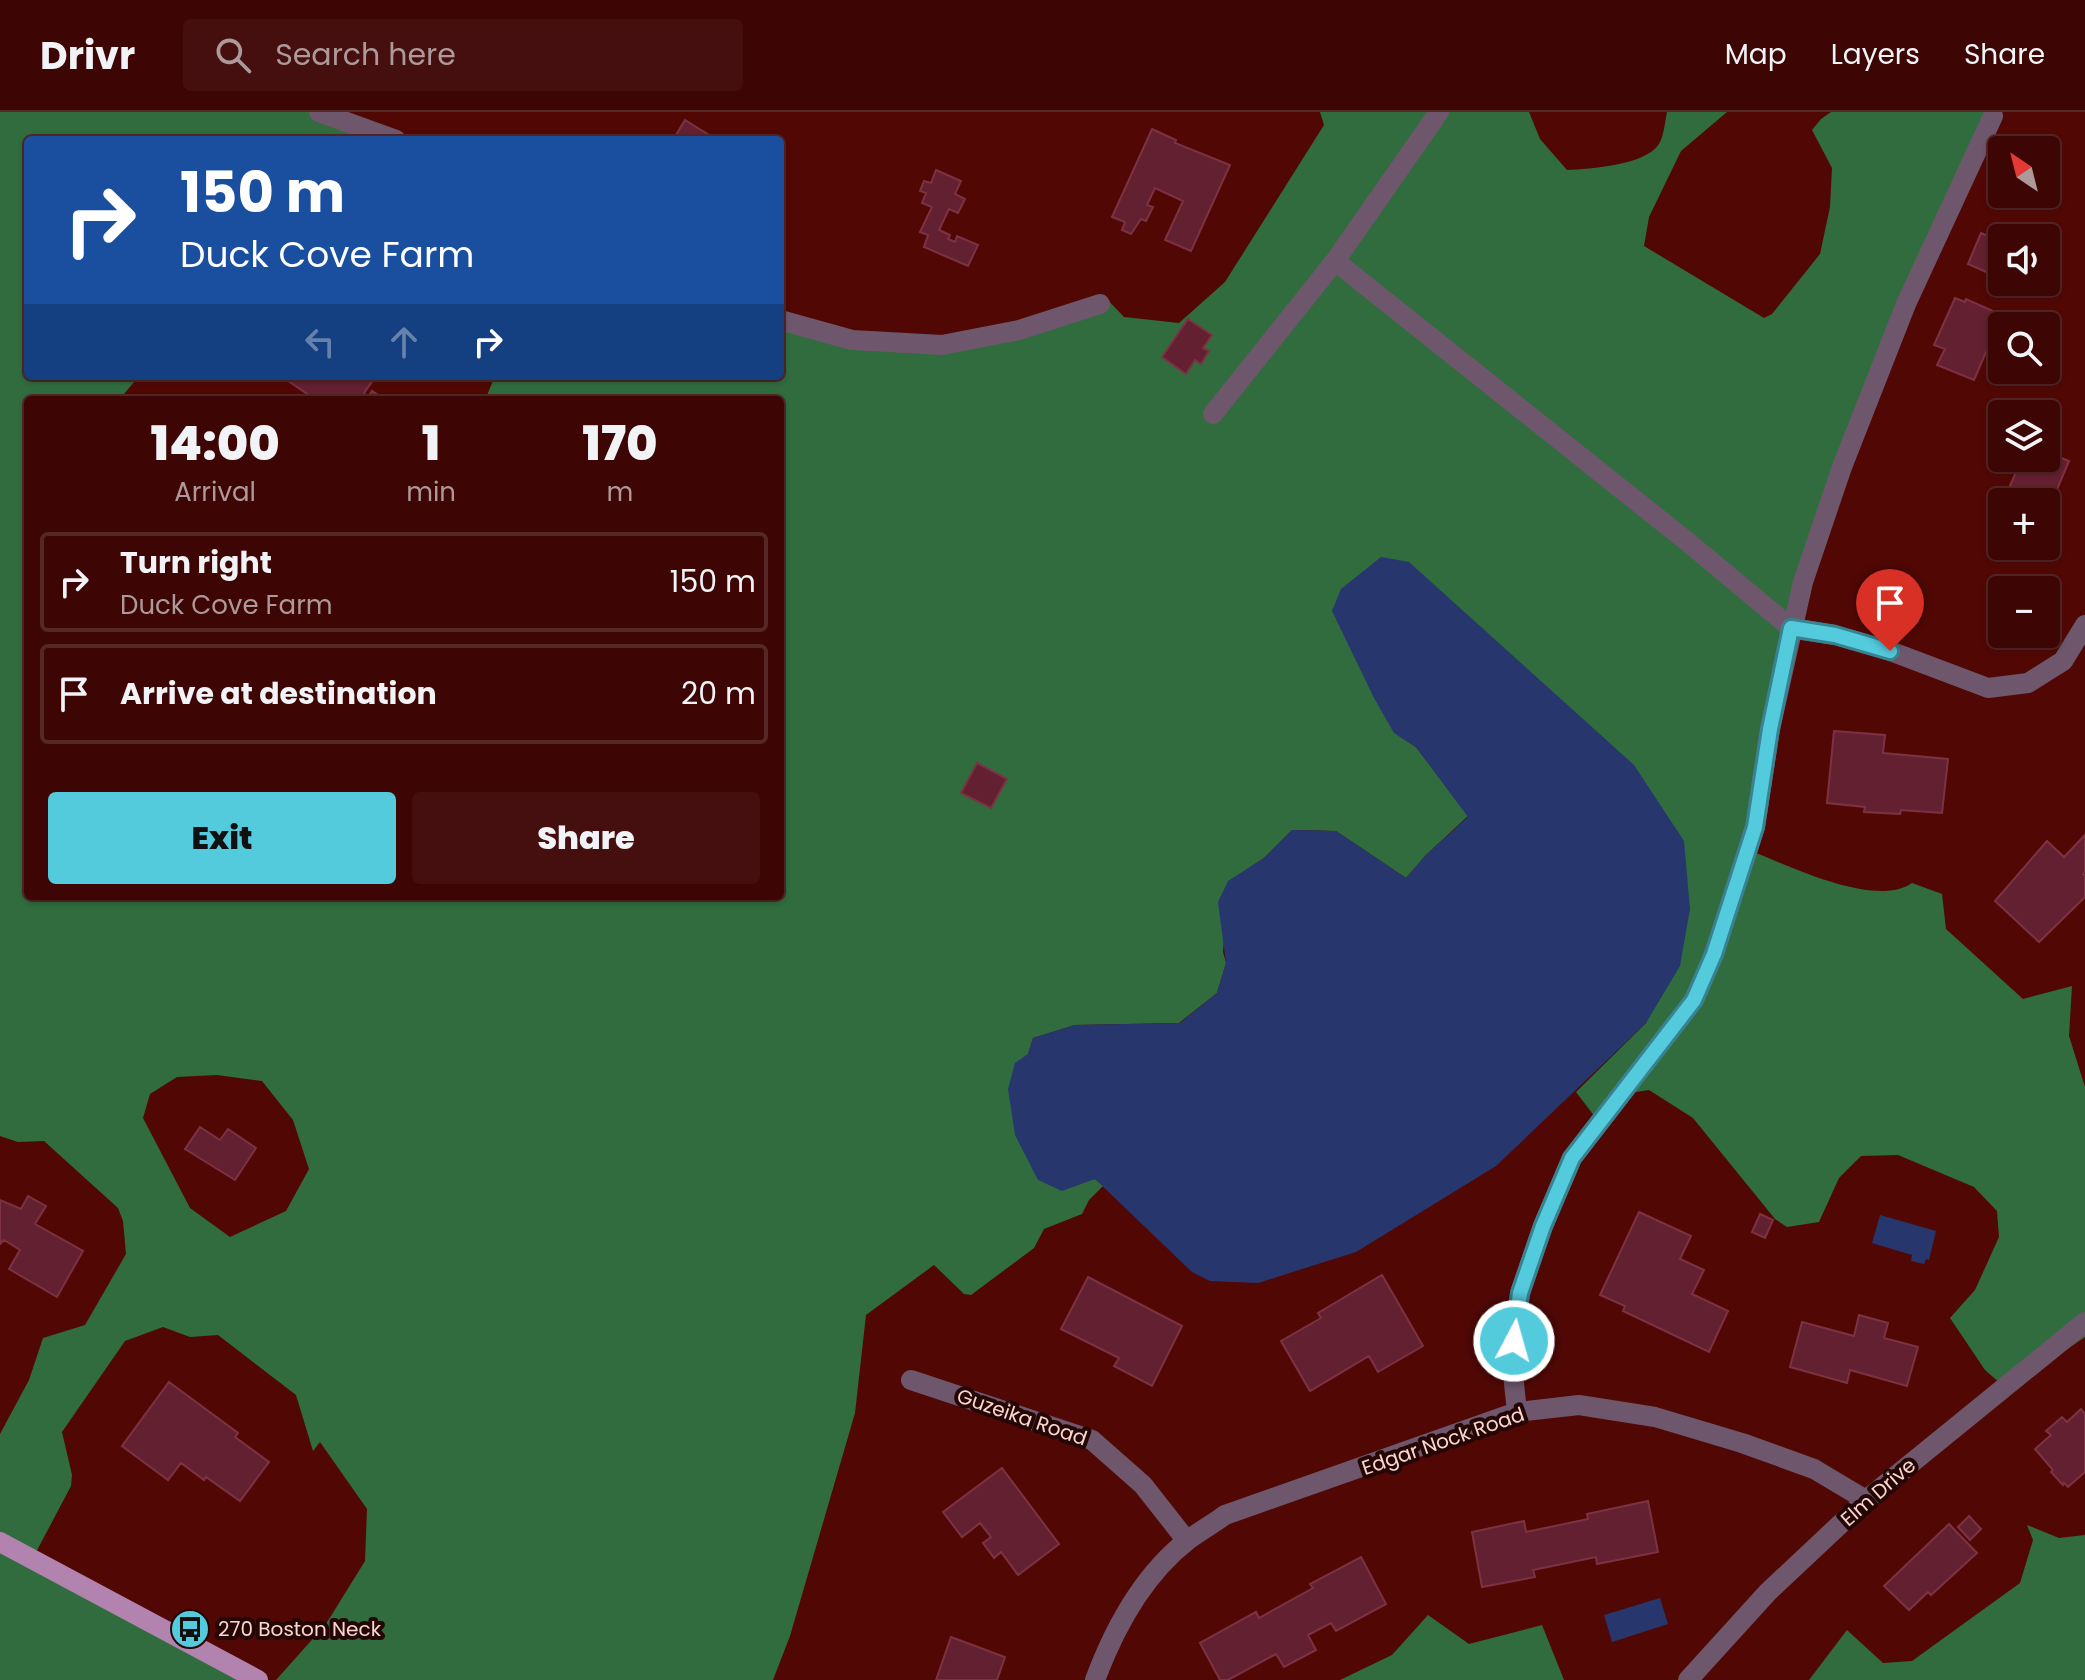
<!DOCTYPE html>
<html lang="en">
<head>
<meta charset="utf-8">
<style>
	:root { --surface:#3d0604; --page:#440f0e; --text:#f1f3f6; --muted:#ad999a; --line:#562726; --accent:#54cadd }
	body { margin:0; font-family:Poppins,sans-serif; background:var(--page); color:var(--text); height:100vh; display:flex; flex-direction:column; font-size:30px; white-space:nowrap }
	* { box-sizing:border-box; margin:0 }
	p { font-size:26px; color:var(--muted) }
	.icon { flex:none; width:44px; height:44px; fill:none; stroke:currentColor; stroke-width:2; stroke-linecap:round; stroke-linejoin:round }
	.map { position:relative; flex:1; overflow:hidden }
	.panel { position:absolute; left:24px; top:284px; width:760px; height:504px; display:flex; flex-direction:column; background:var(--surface); border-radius:8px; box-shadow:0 2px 6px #0004,0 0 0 2px var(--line) }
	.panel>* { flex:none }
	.top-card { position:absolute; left:24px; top:24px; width:760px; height:244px; border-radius:8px; box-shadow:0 2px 6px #0004,0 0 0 2px var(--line); background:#1a4fa0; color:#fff; overflow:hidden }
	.needle { width:52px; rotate:325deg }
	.tools { position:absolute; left:1988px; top:24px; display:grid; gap:16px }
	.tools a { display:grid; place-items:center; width:72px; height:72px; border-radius:8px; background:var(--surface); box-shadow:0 2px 6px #0004,0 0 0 2px var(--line); font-size:40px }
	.pin { position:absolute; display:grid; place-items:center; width:68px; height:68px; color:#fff; margin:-82px -34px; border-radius:50% 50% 50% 0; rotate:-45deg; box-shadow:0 0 8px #0007 }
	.pin .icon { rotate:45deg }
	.me { position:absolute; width:88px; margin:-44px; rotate:6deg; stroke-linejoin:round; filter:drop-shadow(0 0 6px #0008) }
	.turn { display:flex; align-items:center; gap:28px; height:168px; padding:0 24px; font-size:36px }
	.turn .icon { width:104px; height:104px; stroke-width:2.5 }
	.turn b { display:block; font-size:56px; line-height:68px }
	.lanes { display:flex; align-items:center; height:76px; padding:0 24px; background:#0003; justify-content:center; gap:40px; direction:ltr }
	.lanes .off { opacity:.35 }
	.eta { display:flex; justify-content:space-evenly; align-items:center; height:136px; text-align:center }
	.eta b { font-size:48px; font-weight:800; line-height:56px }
	.cta { display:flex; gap:16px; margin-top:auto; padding:16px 24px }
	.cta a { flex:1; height:92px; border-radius:8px; background:var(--accent); color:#111; font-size:32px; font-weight:800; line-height:92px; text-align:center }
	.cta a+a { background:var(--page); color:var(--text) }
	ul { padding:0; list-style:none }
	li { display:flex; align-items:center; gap:24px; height:100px; margin:0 16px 12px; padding:0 8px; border:4px solid var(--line); border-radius:8px }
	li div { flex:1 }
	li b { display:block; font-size:30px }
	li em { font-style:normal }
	header { display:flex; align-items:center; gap:48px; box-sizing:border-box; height:112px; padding:0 40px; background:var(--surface); border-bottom:2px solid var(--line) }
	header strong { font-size:38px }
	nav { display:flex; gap:44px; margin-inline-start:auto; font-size:28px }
	.search { width:560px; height:72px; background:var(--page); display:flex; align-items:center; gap:20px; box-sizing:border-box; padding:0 28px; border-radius:8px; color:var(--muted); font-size:30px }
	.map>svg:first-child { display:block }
	.forest { fill:#306c3e; fill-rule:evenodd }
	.water { fill:#27376e }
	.building { fill:#632030; stroke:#7d3243; stroke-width:2 }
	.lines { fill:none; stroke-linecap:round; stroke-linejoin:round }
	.minor { stroke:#6e576c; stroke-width:20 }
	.major { stroke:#b283ae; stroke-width:20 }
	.route-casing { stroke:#378390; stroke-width:20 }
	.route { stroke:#54cadd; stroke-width:14 }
	.labels { text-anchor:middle; stroke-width:8; stroke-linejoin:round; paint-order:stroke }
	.street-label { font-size:20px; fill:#fbd6d0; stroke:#240604 }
	.poi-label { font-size:20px; fill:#fbd6d0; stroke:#240604; text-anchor:start }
</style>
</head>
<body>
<header>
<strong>Drivr</strong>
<div class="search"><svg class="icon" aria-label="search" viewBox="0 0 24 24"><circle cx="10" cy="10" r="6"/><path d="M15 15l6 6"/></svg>Search here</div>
<nav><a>Map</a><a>Layers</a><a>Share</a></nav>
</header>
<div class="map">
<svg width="2085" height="1568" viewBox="0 0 2085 1568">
	<rect width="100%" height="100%" fill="#510805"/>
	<path class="forest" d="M0 0H324L397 28H28V264H139L119 288H28V784H780V288H485L495 264H780V207L818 219 944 231 1104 184 1124 205 1179 211 1225 170 1324 13 1320 0H1529L1540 27 1567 58C1590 57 1646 53 1659 32 1664 24 1665 9 1667 0H1727L1681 39 1649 105 1644 134 1764 206 1772 202 1820 142 1830 95 1832 56 1812 18 1821 7 1831 0H1990L1836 355 1749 738C1787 753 1875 797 1912 771L1942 782 1946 817 2023 887 2072 874 2069 924 2085 975V1225L2008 1278 1985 1258 1950 1206 1975 1178 1999 1125 1997 1099 1974 1075 1898 1043 1861 1044 1839 1066 1819 1110 1787 1115 1775 1107 1693 1006 1649 978 1617 983 1595 1005 1576 980 1646 911 1690 797 1394 621 1416 635 1468 704 1426 743 1406 766 1336 719 1292 718 1264 746 1228 770 1223 840 1226 851 1217 881 1179 911 1075 913 1033 926 1028 942 1095 1067 1103 1074 1089 1088 1082 1102 1044 1117 1034 1136 971 1183 964 1182 934 1153 866 1203 855 1301 790 1524 773 1568H276L326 1512 365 1449 367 1397 320 1330 313 1339 296 1283 218 1223 190 1225 163 1215 125 1229 62 1320 72 1363 71 1374 33 1446 259 1568H0V1322L29 1268 43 1226 85 1213 126 1142 123 1109 118 1096 44 1029 18 1030 0 1024ZM217 963 262 969 293 1008 309 1057 286 1099 230 1125 190 1096 143 1006 150 982 177 965Z
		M2027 1413 2059 1426 2085 1423V1568H1809L1847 1518 1883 1551 1912 1549 2020 1471 2033 1428Z
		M1428 1503 1469 1532 1542 1513 1564 1568H1340L1392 1543Z"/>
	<path class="water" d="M1381 445 1409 450 1634 653 1684 729 1690 797 1680 854 1646 911 1496 1054 1356 1140 1258 1171 1210 1169 1192 1160 1095 1067 1062 1079 1038 1068 1015 1023 1008 977 1015 951 1028 942 1033 926 1075 913 1180 911 1217 881 1226 851 1218 790 1228 769 1264 746 1292 718 1336 719 1406 766 1426 743 1468 705 1416 635 1394 621 1374 586 1332 499 1341 477Z
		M1880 1103 1936 1119 1929 1148 1926 1147 1924 1152 1911 1149 1912 1143 1872 1131Z
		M1660 1486 1668 1512 1612 1530 1604 1503Z"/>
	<path class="building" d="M685 8 717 28H673Z
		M1152 17 1176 28 1175 31 1230 53 1191 139 1165 128 1183 89 1155 76 1147 93 1153 95 1146 109 1141 107 1131 122 1122 118 1125 110 1112 105Z
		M936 58 961 69 955 82 965 87 958 101 949 97 939 118 950 123 948 127 955 130 957 124 978 133 968 154 924 135 928 123 920 120 932 95 922 91 926 81 920 79 924 69 931 71Z
		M1981 121 2002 130V167L1968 152Z
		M1955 186 1965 190 1966 187 2002 203 1974 268 1937 253 1945 237 1934 233Z
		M1188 207 1212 223 1203 236 1209 239 1201 252 1195 248 1186 262 1162 245Z
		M281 264H376L364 281 368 285 372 279 385 288H316Z
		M2046 340 2069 349 2047 401 2046 390H2003L2022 346H2046Z
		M1834 619 1885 623 1883 641 1948 647 1942 701 1901 698 1900 702 1864 700 1865 695 1827 691Z
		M977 651 1007 667 991 696 961 681Z
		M2085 723V759L2083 762 2085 764V785L2039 830 1995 789 2047 729 2064 745Z
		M200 1015 220 1028 228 1017 256 1036 235 1068 185 1037Z
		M28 1084 46 1094 35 1112 83 1139 57 1185 9 1157 20 1138 4 1128 0 1132V1088L21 1097Z
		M1639 1100 1691 1124 1680 1147 1704 1158 1692 1182 1728 1199 1709 1240 1623 1199 1625 1194 1600 1183Z
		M1760 1102 1773 1108 1765 1126 1752 1120Z
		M1382 1163 1423 1234 1378 1260 1369 1244 1310 1279 1281 1229 1321 1206 1318 1201Z
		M1088 1165 1182 1214 1152 1274 1114 1254 1119 1246 1061 1217Z
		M1859 1203 1888 1211 1884 1226 1918 1235 1907 1274 1850 1258 1847 1271 1790 1255 1802 1210 1854 1224Z
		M169 1270 238 1321 235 1325 269 1350 240 1389 206 1365 204 1368 181 1351 168 1368 122 1334Z
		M2081 1297 2085 1302V1360L2068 1375 2064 1371 2063 1373 2051 1360 2053 1358 2035 1337 2051 1323 2046 1319 2062 1305 2067 1310Z
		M1002 1356 1059 1432 1018 1463 1001 1440 994 1446 983 1431 991 1425 980 1411 962 1425 943 1400Z
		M1648 1389 1658 1440 1597 1452 1596 1445 1533 1458 1535 1465 1482 1475 1472 1420 1524 1409 1526 1420 1588 1407 1587 1402Z
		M1969 1404 1981 1417 1970 1428 1958 1415Z
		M1949 1412 1977 1441 1931 1483 1928 1480 1909 1498 1884 1474Z
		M1361 1445 1386 1492 1336 1519 1331 1511 1308 1523 1316 1538 1284 1555 1276 1542 1228 1568H1220L1200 1531 1256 1500 1259 1506 1313 1476 1310 1472Z
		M951 1525 1005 1545 997 1568H936Z"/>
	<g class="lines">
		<path class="minor" d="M319 0 396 28
			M1335 149 1689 431 1791 516
			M780 208 852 228 942 233 1019 218 1100 192
			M1213 302 1335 149 1439 0
			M1791 516 1835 523 1890 539 1988 576 2028 571 2063 549 2085 513
			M911 1268 1092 1328 1143 1373 1187 1429
			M1517 1300 1512 1252 1520 1181 1543 1114 1572 1046 1694 888 1714 842 1755 715 1770 617 1803 470 1842 355 1906 192 1993 4
			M1095 1568C1114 1517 1144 1462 1188 1428 1200 1419 1213 1412 1225 1403L1517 1300 1579 1293 1655 1305 1742 1331 1814 1357 1866 1388
			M1688 1568 1768 1480 1866 1388 2085 1210"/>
		<path class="major" d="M0 1430 258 1568"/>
	</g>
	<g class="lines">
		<defs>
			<path id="route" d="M1514 1229 1520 1181 1543 1114 1572 1046 1694 888 1714 842 1755 715 1770 617 1791 516 1835 523 1890 539"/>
		</defs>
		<use href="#route" class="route-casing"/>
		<use href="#route" class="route"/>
	</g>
	<defs>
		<symbol id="bus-disc" viewBox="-11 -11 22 22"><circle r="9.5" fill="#54cadd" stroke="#240604"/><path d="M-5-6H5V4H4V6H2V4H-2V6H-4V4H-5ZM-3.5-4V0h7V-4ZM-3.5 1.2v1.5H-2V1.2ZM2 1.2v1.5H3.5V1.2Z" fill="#111"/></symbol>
	</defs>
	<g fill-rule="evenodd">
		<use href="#bus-disc" x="168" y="1495" width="44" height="44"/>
	</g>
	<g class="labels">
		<g class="street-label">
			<text transform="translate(1022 1305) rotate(19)" y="7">Guzeika Road</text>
			<text transform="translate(1443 1329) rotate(-19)" y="7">Edgar Nock Road</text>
			<text transform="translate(1878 1380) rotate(-41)" y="7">Elm Drive</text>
		</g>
		<g class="poi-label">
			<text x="218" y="1524">270 Boston Neck</text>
		</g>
	</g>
</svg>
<div class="tools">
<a><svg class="needle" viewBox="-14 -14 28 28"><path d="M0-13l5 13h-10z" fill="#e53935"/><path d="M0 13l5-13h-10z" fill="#ad999a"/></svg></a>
<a><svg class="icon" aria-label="sound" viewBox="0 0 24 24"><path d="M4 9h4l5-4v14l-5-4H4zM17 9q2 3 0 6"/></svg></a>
<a><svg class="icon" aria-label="search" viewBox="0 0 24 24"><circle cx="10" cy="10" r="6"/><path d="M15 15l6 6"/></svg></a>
<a><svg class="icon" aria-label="layers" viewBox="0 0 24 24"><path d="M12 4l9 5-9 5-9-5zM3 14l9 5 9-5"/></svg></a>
<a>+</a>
<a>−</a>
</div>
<div class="pin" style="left:1890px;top:539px;background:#d93025"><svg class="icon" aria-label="arrive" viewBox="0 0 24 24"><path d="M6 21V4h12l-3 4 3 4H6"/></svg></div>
<svg class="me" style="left:1514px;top:1229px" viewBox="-20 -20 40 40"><circle r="17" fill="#54cadd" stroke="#fff" stroke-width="3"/><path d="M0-11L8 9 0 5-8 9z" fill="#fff"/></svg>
<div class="top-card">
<div class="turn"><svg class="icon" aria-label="right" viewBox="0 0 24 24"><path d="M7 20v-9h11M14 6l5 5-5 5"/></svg><div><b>150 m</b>Duck Cove Farm</div></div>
<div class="lanes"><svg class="icon off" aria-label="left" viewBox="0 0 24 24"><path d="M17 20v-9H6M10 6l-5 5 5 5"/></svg><svg class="icon off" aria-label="ahead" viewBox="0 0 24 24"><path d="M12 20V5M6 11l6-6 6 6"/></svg><svg class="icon" aria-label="right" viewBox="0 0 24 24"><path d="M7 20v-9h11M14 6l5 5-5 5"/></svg></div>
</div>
<section class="panel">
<div class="eta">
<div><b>14:00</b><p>Arrival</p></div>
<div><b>1</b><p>min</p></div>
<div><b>170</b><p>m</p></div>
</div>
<ul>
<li><svg class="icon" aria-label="right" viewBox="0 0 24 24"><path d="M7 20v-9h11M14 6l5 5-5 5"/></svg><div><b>Turn right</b><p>Duck Cove Farm</p></div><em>150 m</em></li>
<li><svg class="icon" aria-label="arrive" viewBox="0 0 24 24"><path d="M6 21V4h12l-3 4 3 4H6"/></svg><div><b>Arrive at destination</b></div><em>20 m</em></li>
</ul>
<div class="cta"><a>Exit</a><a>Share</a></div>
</section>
</div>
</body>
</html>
